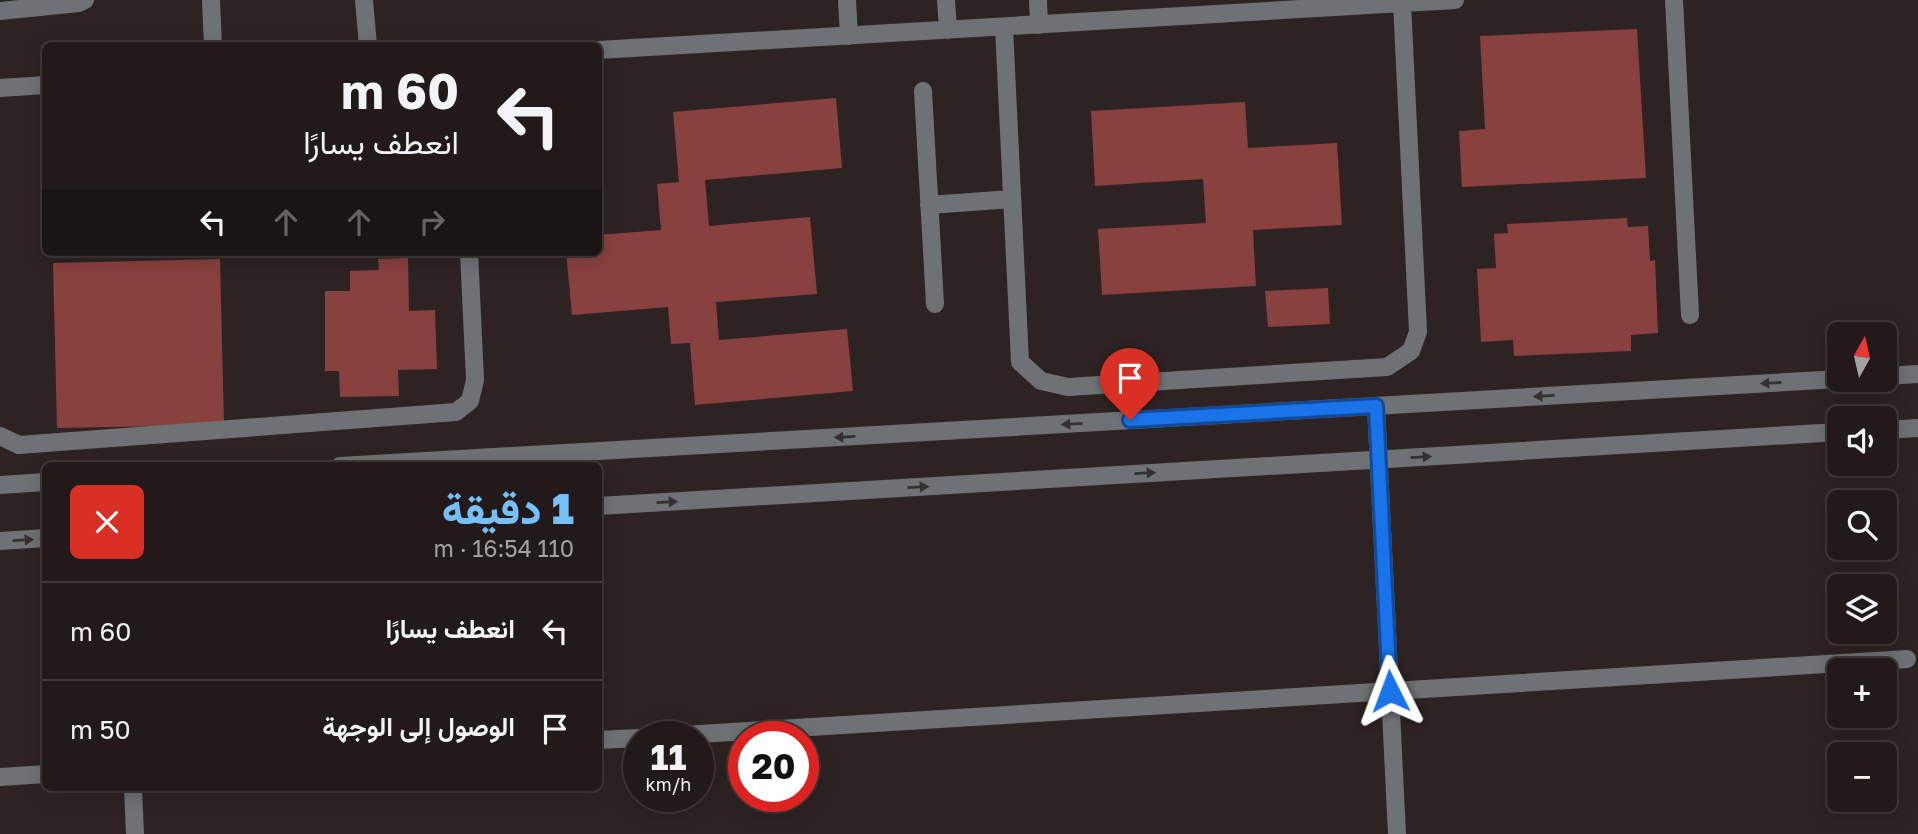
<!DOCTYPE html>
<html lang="ar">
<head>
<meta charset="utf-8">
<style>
	:root { --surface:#221a1a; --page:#2a2323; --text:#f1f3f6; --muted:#a2a1a2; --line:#3f3839; --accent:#76c0f7 }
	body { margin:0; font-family:"Golos Text",Vazirmatn,sans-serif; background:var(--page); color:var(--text); direction:rtl; height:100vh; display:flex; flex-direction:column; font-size:26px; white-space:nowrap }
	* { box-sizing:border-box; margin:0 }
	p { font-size:23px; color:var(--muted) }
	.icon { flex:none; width:38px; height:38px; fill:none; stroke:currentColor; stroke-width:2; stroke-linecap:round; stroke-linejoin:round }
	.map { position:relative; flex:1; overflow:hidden; direction:ltr }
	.side { position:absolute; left:42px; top:462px; width:560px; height:329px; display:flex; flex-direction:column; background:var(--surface); border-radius:10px; box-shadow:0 4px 18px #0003,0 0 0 2px var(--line); direction:rtl }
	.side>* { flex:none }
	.top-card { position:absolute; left:42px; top:42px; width:560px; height:214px; border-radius:10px; box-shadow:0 4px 18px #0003,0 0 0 2px var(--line); direction:rtl; background:#221a1a; color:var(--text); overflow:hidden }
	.needle { width:46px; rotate:8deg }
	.fabs { position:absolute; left:1827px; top:322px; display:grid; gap:14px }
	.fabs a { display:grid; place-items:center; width:70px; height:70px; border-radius:10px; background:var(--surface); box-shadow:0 4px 18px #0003,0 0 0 2px var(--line); font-size:35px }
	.speed { position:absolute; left:623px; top:721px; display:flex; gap:14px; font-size:35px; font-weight:700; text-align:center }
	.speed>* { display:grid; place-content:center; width:91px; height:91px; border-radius:50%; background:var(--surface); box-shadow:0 4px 18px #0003,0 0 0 2px var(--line); line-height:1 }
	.speed small { font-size:18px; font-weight:400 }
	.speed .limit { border:10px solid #d22; background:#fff; color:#111 }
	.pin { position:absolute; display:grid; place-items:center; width:60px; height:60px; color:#fff; margin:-72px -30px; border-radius:50% 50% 50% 0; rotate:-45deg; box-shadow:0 0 7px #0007 }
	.pin .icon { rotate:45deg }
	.me { position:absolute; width:77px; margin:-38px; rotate:357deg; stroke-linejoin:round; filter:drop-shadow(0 0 5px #0008) }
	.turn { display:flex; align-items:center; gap:24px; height:147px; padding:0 28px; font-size:32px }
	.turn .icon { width:91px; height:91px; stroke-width:2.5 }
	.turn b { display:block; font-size:49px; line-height:60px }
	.lanes { display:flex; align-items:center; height:66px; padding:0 28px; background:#0003; justify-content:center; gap:35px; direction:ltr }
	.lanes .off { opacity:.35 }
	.round { display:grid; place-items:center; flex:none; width:74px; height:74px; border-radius:10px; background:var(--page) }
	.summary { display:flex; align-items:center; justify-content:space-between; height:119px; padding:0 28px }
	h1 { font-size:42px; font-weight:800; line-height:52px; color:var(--accent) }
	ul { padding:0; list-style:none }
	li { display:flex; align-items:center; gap:21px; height:98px; padding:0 28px; border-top:2px solid var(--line) }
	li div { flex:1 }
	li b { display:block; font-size:26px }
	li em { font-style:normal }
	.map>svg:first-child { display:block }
	.building { fill:#88413f }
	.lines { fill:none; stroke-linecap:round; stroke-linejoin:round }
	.minor { stroke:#6e7275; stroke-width:18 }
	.oneway { fill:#363030 }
	.route-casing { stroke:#114b97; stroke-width:18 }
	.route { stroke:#1a73e8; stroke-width:12 }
</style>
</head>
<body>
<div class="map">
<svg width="1918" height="834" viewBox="0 0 1918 834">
	<rect width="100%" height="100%" fill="#2d2322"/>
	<path class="building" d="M1637 29 1646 178 1462 187 1459 131 1485 129 1480 36Z
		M836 98 842 168 705 180 709 226 810 217 817 294 716 302 719 340 847 329 853 391 695 405 690 343 671 344 668 307 572 315 566 252H598V235L661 230 657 184 679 182 673 112Z
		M1245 102 1248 148 1337 143 1342 225 1253 230 1256 286 1102 295 1098 229 1206 223 1203 179 1095 186 1091 111Z
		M1627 218 1628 227 1648 226 1650 261 1655 260 1658 333 1631 335V351L1514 356 1513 340 1481 342 1477 269 1496 268 1494 234 1508 233 1507 224Z
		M408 258 409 311 435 310 437 369 398 370 399 396 340 397 339 371H325V291H350V271L379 270 378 259Z
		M220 259 224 425 57 428 53 263Z
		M1328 288 1330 324 1268 327 1265 291Z"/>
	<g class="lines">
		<path class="minor" d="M211 0 213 46
			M364 0 368 46
			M847 0 849 36
			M946 0 948 30
			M1038 0 1039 25
			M1674 0 1690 315
			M0 11 79 3 85 0
			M1004 27 1020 362 1041 381 1068 387 1387 367 1411 351 1418 332 1402 3
			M598 50 1455 0
			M0 88 46 85
			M923 91 935 304
			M929 205 1012 199
			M1885 376 1918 374
			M1376 406 1397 834
			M1885 430 1918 428
			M0 436 19 445 456 412 470 401 475 380 469 252
			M340 466 1839 379
			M0 485 46 482
			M598 506 1839 432
			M0 541 46 538
			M651 737 1907 659
			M598 740 639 738
			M0 777 46 774
			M133 788 135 834"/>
	</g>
	<defs><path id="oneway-solid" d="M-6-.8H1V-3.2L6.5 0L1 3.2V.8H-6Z" transform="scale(1.75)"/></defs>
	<g class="oneway">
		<use href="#oneway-solid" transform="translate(1771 383) rotate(177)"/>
		<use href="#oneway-solid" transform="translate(1544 396) rotate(177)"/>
		<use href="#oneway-solid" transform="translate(1072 424) rotate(177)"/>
		<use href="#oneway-solid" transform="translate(845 437) rotate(177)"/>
		<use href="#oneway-solid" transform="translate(1421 457) rotate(-3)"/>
		<use href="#oneway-solid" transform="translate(1145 473) rotate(-3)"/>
		<use href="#oneway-solid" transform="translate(918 487) rotate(-3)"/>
		<use href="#oneway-solid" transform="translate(667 502) rotate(-3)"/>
		<use href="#oneway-solid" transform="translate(23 540) rotate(-3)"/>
	</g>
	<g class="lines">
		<defs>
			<path id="route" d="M1130 420 1376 406 1390 691"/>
		</defs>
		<use href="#route" class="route-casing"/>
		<use href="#route" class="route"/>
	</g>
</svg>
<div class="fabs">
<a><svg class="needle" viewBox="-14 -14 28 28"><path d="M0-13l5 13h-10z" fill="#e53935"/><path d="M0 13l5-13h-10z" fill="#a2a1a2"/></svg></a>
<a><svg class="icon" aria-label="sound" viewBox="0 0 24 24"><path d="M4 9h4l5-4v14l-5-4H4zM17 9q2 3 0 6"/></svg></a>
<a><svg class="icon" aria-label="search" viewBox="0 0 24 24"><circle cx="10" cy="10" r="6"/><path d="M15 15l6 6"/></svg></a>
<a><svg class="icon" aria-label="layers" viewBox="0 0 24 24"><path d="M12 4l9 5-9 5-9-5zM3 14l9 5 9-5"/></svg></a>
<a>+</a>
<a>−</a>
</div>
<div class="speed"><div>11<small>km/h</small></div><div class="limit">20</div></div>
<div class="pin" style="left:1130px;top:420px;background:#d93025"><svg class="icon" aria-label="arrive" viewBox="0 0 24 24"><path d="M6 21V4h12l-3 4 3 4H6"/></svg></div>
<svg class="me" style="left:1390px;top:691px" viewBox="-20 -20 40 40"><path d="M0-17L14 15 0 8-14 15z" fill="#1a73e8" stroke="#fff" stroke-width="4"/></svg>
<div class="top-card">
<div class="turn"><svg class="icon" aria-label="left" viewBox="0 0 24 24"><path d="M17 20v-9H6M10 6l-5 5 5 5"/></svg><div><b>60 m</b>انعطف يسارًا</div></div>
<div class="lanes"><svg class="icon" aria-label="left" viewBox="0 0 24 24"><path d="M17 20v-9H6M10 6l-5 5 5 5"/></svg><svg class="icon off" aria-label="ahead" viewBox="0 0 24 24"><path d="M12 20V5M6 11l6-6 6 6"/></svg><svg class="icon off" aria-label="ahead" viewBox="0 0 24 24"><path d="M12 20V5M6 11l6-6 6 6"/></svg><svg class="icon off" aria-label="right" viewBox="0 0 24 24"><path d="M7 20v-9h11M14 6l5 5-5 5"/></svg></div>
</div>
<section class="side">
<div class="summary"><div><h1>1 دقيقة</h1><p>110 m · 16:54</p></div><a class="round" style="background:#d93025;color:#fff"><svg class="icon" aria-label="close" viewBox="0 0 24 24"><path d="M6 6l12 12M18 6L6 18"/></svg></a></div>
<ul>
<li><svg class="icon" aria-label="left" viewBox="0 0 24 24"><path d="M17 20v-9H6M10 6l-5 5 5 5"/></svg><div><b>انعطف يسارًا</b></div><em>60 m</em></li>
<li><svg class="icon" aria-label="arrive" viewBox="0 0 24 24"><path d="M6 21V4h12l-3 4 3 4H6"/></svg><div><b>الوصول إلى الوجهة</b></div><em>50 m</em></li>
</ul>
</section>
</div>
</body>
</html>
